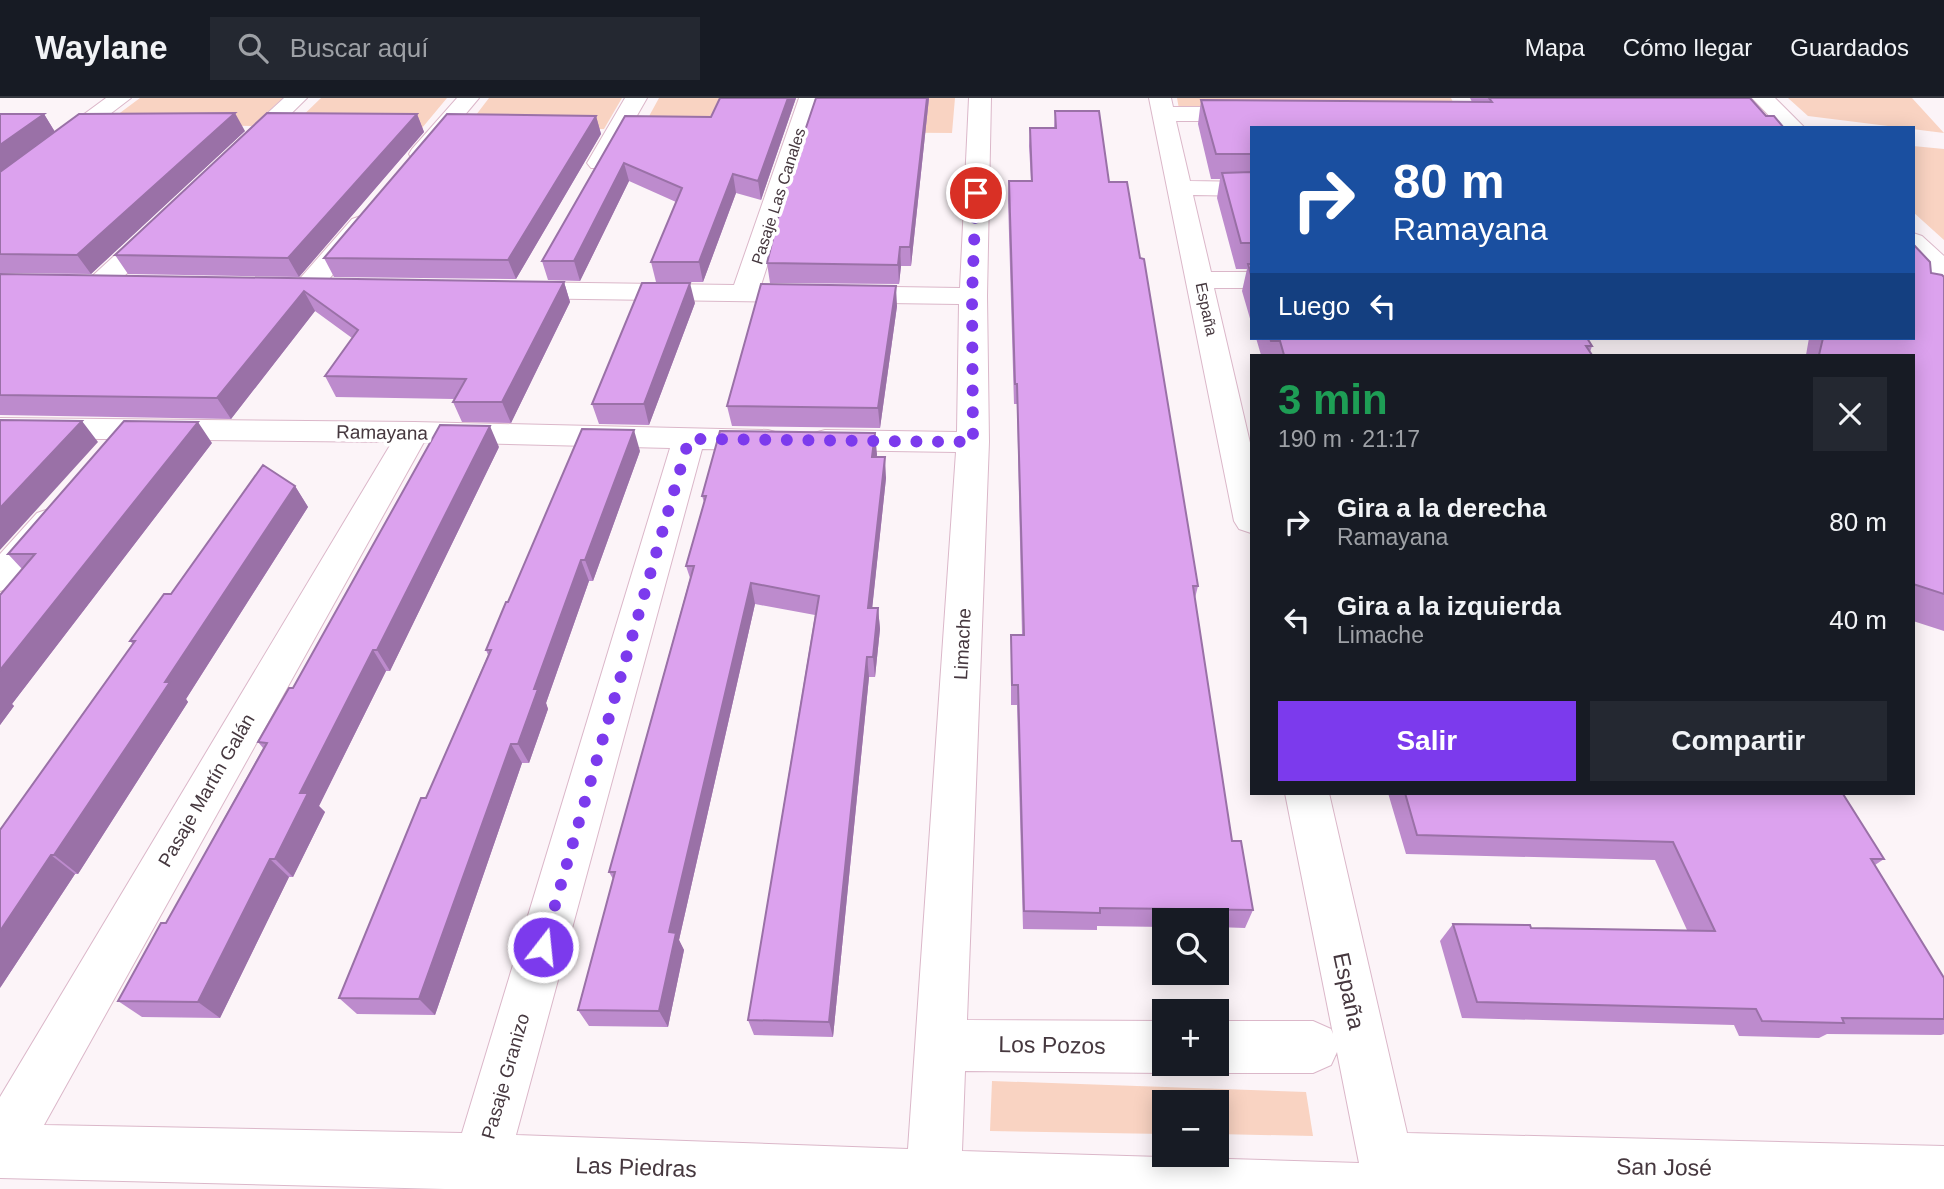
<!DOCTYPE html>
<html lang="es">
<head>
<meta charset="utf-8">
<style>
	:root { --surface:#171b24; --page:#242831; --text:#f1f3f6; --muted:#9ea1a6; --line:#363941; --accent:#7c3aed }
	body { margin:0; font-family:Arial,sans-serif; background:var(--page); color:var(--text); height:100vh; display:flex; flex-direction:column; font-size:26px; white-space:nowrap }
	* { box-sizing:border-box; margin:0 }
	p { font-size:23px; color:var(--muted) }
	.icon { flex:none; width:38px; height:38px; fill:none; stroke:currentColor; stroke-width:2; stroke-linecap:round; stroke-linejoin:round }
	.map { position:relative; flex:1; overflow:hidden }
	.drawer { position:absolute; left:1250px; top:256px; width:665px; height:441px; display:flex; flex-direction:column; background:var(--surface); border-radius:0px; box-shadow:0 4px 18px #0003 }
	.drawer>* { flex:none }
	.hud { position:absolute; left:1250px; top:28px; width:665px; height:214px; border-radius:0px; box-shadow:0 4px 18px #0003; background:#1a4fa0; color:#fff; overflow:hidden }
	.buttons { position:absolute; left:1152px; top:810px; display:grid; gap:14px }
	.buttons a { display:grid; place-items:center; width:77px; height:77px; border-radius:0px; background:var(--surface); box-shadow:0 4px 18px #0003; font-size:35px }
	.pin { position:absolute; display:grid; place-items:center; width:60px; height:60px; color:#fff; margin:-30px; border:4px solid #fff; border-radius:50%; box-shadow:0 2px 7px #0007 }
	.me { position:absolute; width:77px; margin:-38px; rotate:16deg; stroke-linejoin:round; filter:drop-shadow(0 0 5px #0008) }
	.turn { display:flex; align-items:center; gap:24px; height:147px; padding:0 28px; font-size:32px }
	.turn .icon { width:91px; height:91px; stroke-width:2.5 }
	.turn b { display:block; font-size:49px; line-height:60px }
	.then { display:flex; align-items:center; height:66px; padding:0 28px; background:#0003; gap:14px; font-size:26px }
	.round { display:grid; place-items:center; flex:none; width:74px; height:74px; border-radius:0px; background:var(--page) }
	.headline { display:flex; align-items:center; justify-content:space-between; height:119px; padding:0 28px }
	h1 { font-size:42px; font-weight:700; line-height:52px; color:#1e9e55 }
	.primary-button { display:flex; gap:14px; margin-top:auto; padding:14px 28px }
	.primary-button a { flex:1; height:80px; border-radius:0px; background:var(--accent); color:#fff; font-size:28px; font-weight:700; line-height:80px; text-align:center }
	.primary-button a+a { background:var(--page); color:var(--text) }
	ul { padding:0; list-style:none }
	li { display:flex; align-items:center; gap:21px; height:98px; padding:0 28px }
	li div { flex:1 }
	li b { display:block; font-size:26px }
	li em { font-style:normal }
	header { display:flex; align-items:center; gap:42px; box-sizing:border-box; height:98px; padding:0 35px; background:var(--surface); border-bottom:2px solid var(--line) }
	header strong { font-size:33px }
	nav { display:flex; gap:38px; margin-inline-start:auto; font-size:24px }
	.search { width:490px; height:63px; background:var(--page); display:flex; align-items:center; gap:18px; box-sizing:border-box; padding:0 24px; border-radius:0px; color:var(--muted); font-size:26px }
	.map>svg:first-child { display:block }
	.green { fill:#f9d3c2 }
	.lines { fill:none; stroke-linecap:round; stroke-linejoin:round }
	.minor-casing { stroke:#dbb7c9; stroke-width:2 }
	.minor { fill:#fff; fill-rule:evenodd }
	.wall { fill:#bd8bcd }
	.shaded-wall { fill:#9a71a7 }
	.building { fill:#dca2ee; stroke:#9a71a7; stroke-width:2 }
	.route { stroke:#7c3aed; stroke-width:12; stroke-dasharray:0 21.6 }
	.labels { text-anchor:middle; stroke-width:7; stroke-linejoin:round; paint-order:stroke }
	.far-street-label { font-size:16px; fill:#46383f; stroke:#fff }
	.street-label { font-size:19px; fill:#46383f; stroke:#fff }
	.near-street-label { font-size:23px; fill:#46383f; stroke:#fff }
</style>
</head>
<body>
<header>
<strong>Waylane</strong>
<div class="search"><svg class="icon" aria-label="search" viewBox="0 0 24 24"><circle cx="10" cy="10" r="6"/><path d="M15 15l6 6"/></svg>Buscar aquí</div>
<nav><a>Mapa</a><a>Cómo llegar</a><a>Guardados</a></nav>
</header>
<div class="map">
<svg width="1944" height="1091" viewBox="0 0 1944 1091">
	<rect width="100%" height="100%" fill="#fcf4f8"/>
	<path class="green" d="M140 0H283L252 28 105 26Z
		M321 0H447L422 30 291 29Z
		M489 0H622L604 31 466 30Z
		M659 0H793L782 33 642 31Z
		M824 0H955L952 35 815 34Z
		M1177 0H1451L1458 14 1179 11Z
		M1788 0H1912L1944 35 1808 18Z
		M1913 48 1944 51V142L1913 114Z
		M992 983 1306 994 1313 1038 1216 1036V1004H1164V1036L990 1033Z"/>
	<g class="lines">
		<defs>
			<path id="minor" d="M106 0H131L8 94 0 96V78Z
				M284 0H307L250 56H234L231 51 234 46Z
				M457 0H479L428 61H412L409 56 412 51Z
				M625 0H647L607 70H591L587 65Z
				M799 0H821L761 187 960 190 969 0H991L987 198 989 344 967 922 1164 923V966H1183L1164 975 965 973 962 1053 1359 1065 1337 954 1331 967 1313 975H1216L1197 966H1216V923H1313L1331 931 1333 936 1285 695H1329L1407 1035 1944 1048V1091H445L0 1080V999L392 344 0 340V320L414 324 768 332 779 335 784 342 779 349 768 352 702 351 516 1037 908 1051 956 354 825 352 814 349 809 342 814 335 825 332 957 334 959 206 513 200 503 198 499 192 503 186 513 184 734 187ZM424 344 670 350 462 1035 44 1027Z
				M1149 0H1171L1173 9H1252L1260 11 1263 16 1260 21 1252 23H1176L1190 83 1251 84V98L1193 97 1211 174H1251V190H1214L1251 349V435L1239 431 1234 423Z
				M1752 0H1775L1805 30H1781Z
				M361 118 370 121 374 126 370 131 316 197 306 199 296 197 292 191 296 185 352 121Z
				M160 121 169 124 173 129 169 134 108 194 98 196 88 194 84 188 88 182 151 124Z
				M1913 135 1922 138 1944 158V181L1935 179 1913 157Z
				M49 411 61 415 66 423 13 489 0 493V456L37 415Z"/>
		</defs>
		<use href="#minor" class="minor-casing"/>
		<use href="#minor" class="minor"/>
	</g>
	<path class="wall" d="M720 0H796L761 102 736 95 703 184H656L651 164 676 104 629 83 580 183 548 182 542 163 625 18 711 19Z
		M929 0 911 168H901L899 186 770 185 767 165Z
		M1470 0H1750L1251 30V224L1242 193 1247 171H1236L1217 100 1220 81H1211L1198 26 1201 2 1472 4Z
		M1055 13 1109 84 1198 488 1195 500 1232 743 1253 812 1245 830 1216 829V822H1164V829L1097 828V832L1023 831 1017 607H1011V537H1022L1017 306H1014L1008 102 1009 83H1031L1029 48 1030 30H1054Z
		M0 16H44L55 34 245 33 91 176 0 175Z
		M417 16 424 34 299 179 128 176 115 157Z
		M596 18 601 36 516 181 334 179 324 160Z
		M1931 175 1944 179V533L1913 523V257H1806L1809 240H1913Z
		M0 176 564 184 570 204 511 325 462 324 453 304 454 301 336 299 325 278 352 240 315 213 231 321 0 317Z
		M695 205 649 327 599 326 592 306Z
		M897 208 880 330 732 328 727 308Z
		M1256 240H1587L1592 248 1590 254 1592 257H1261Z
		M212 345 12 606 14 608 0 627V497L22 471 8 456Z
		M499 349 390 573H386L319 708 325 714 293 779H289L220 920 142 919 118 903 166 825 263 650 258 644Z
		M640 353 593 483H589L546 605 548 611 529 665H522L435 917 357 916 339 900 488 557 486 552 508 504Z
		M877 356V359L886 380 872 510H878L880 531 875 579H869L833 939 754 937 748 922 815 517 755 506 679 842 684 852 668 929 589 928 578 912 613 781 609 774 690 480 686 468 704 404 702 398Z
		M295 388 308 409 186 601 188 604 154 657 78 776H75L0 890 133 546 130 543 171 496Z
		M1388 695H1778L1884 761 1875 767 1944 880V936L1941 937 1827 936 1819 940 1739 938 1734 927 1462 920 1440 843 1453 826 1531 830 1687 832 1655 762 1406 756Z"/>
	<path class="shaded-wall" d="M788 0H796L761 102 758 83Z
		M927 0H929L911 168 910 149Z
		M235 15 245 33 91 176 77 157Z
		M44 16 55 34 0 75V47Z
		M417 16 424 34 299 179 288 160Z
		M596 18 601 36 516 181 508 162Z
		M624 65 629 83 580 183 574 163Z
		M733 76 736 95 703 184 699 164Z
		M900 149 901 168 899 186 898 167Z
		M564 184 570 204 511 325 502 304Z
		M690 185 695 205 649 327 644 306Z
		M896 188 897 208 880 330 878 310Z
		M304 193 315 213 231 321 217 300Z
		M82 323 98 344 0 452V410Z
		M198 324 212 345 12 606 14 608 0 627V572Z
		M490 328 499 349 390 573 377 552Z
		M634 332 640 353 593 483 585 462Z
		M875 335 877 356 874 380 872 359Z
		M885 359 886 380 870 531 868 510Z
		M295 388 308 409 186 601 188 604 78 776 54 757 165 584Z
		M581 462 589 483 546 605 548 611 529 665 518 646 534 591Z
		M751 485 755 506 679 842 684 852 668 929 659 913 669 834Z
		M878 510 880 531 875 579 873 559Z
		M373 552 386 573 319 708 325 714 293 779 275 761 300 695Z
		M867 559 869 579 833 939 829 924Z
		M511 646 522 665 435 917 419 901Z
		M51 757 75 776 0 890V833Z
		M270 761 289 779 220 920 198 904Z"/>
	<path class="building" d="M720 0H788L758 83 733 76 699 164H651L682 90 624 65 574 163H542L625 18 711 19Z
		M816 0H927L910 149H900L898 167 767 165 785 92Z
		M1489 0H1750L1766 18H1774L1784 30H1251V56H1216L1201 2 1492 4Z
		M1055 13H1099L1109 84H1127L1140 160 1144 161 1198 488H1193L1232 743H1241L1253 812 1100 810V815L1024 813 1018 587H1012L1011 537H1024L1017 286H1015L1009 83H1032L1030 30H1056Z
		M235 15 77 157 0 156V74L79 16Z
		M267 15 417 16 288 160 115 157Z
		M0 16H44L0 47Z
		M447 16 596 18 508 162 324 160Z
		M1251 74V145H1241L1222 75Z
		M1913 146 1930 164 1931 175 1942 177 1944 179V496L1913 486V257H1819L1823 240H1913Z
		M1248 166H1251V177Z
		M0 176 564 184 502 304H453L466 281 325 278 358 232 304 193 217 300 0 297Z
		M642 185H690L644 306H592Z
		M761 186 896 188 878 310 727 308Z
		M1270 240H1587L1592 248H1586L1592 257H1284L1280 243H1271Z
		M0 322 82 323 0 410Z
		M124 323 198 324 0 572V497L35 456H8Z
		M440 327 490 328 377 552H373L300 695H308L275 761H270L198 904 118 903 161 825H166L267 645 258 644 289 590H293Z
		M582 331 634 332 585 462H581L534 591H538L518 646H511L419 901 339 900 421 700H426L491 552H486L506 504H508Z
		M720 333 875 335 872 359H885L868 510H878L873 559H867L829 924 748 922 819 498 751 485 669 834 676 835 659 913 578 912 615 774H609L694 468H686L706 398H702Z
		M263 367 295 388 165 584H170L134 638 54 757H51L0 833V732L135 543H130L164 496H171Z
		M1405 695H1778L1843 696 1884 761H1871L1944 880V921L1842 920 1844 925 1762 923 1756 911 1477 904 1453 826 1530 827 1531 830 1715 833 1673 744 1417 737Z"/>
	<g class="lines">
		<path class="route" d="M543 849 689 341 973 344 972 198 976 95"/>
	</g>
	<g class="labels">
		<g class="far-street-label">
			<text transform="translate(778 98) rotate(-72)" y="6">Pasaje Las Canales</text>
			<text transform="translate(1207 211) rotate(78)" y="6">España</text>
		</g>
		<g class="street-label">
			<text transform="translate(382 334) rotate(1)" y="7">Ramayana</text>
			<text transform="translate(962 546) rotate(-87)" y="7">Limache</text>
			<text transform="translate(206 692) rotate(-60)" y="7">Pasaje Martín Galán</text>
			<text transform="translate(505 978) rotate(-74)" y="7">Pasaje Granizo</text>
		</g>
		<g class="near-street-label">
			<text transform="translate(1349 893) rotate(78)" y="8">España</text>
			<text transform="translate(1052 947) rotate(1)" y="8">Los Pozos</text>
			<text transform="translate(636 1069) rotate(2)" y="8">Las Piedras</text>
			<text transform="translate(1664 1069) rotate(1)" y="8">San José</text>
		</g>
	</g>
</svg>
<div class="buttons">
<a><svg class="icon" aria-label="search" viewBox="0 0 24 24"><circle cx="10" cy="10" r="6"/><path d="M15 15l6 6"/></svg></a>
<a>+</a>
<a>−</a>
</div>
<div class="pin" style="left:976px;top:95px;background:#d93025"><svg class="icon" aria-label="arrive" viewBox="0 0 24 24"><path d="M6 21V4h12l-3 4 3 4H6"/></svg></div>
<svg class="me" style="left:543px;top:849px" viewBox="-20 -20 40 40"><circle r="17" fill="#7c3aed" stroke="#fff" stroke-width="3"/><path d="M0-11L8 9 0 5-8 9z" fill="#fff"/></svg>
<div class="hud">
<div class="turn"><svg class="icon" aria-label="right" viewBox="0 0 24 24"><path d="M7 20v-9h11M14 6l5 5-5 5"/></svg><div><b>80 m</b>Ramayana</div></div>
<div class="then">Luego<svg class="icon" aria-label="left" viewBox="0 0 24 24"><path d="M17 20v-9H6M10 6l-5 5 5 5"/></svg></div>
</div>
<section class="drawer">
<div class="headline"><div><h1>3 min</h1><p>190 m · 21:17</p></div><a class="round"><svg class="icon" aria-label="close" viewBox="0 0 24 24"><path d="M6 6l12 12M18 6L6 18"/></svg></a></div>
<ul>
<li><svg class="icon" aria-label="right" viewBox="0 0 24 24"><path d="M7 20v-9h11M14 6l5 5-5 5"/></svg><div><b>Gira a la derecha</b><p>Ramayana</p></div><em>80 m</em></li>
<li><svg class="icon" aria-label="left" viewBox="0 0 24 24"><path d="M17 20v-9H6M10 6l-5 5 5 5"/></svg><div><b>Gira a la izquierda</b><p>Limache</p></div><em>40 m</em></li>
</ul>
<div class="primary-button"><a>Salir</a><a>Compartir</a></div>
</section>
</div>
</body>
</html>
